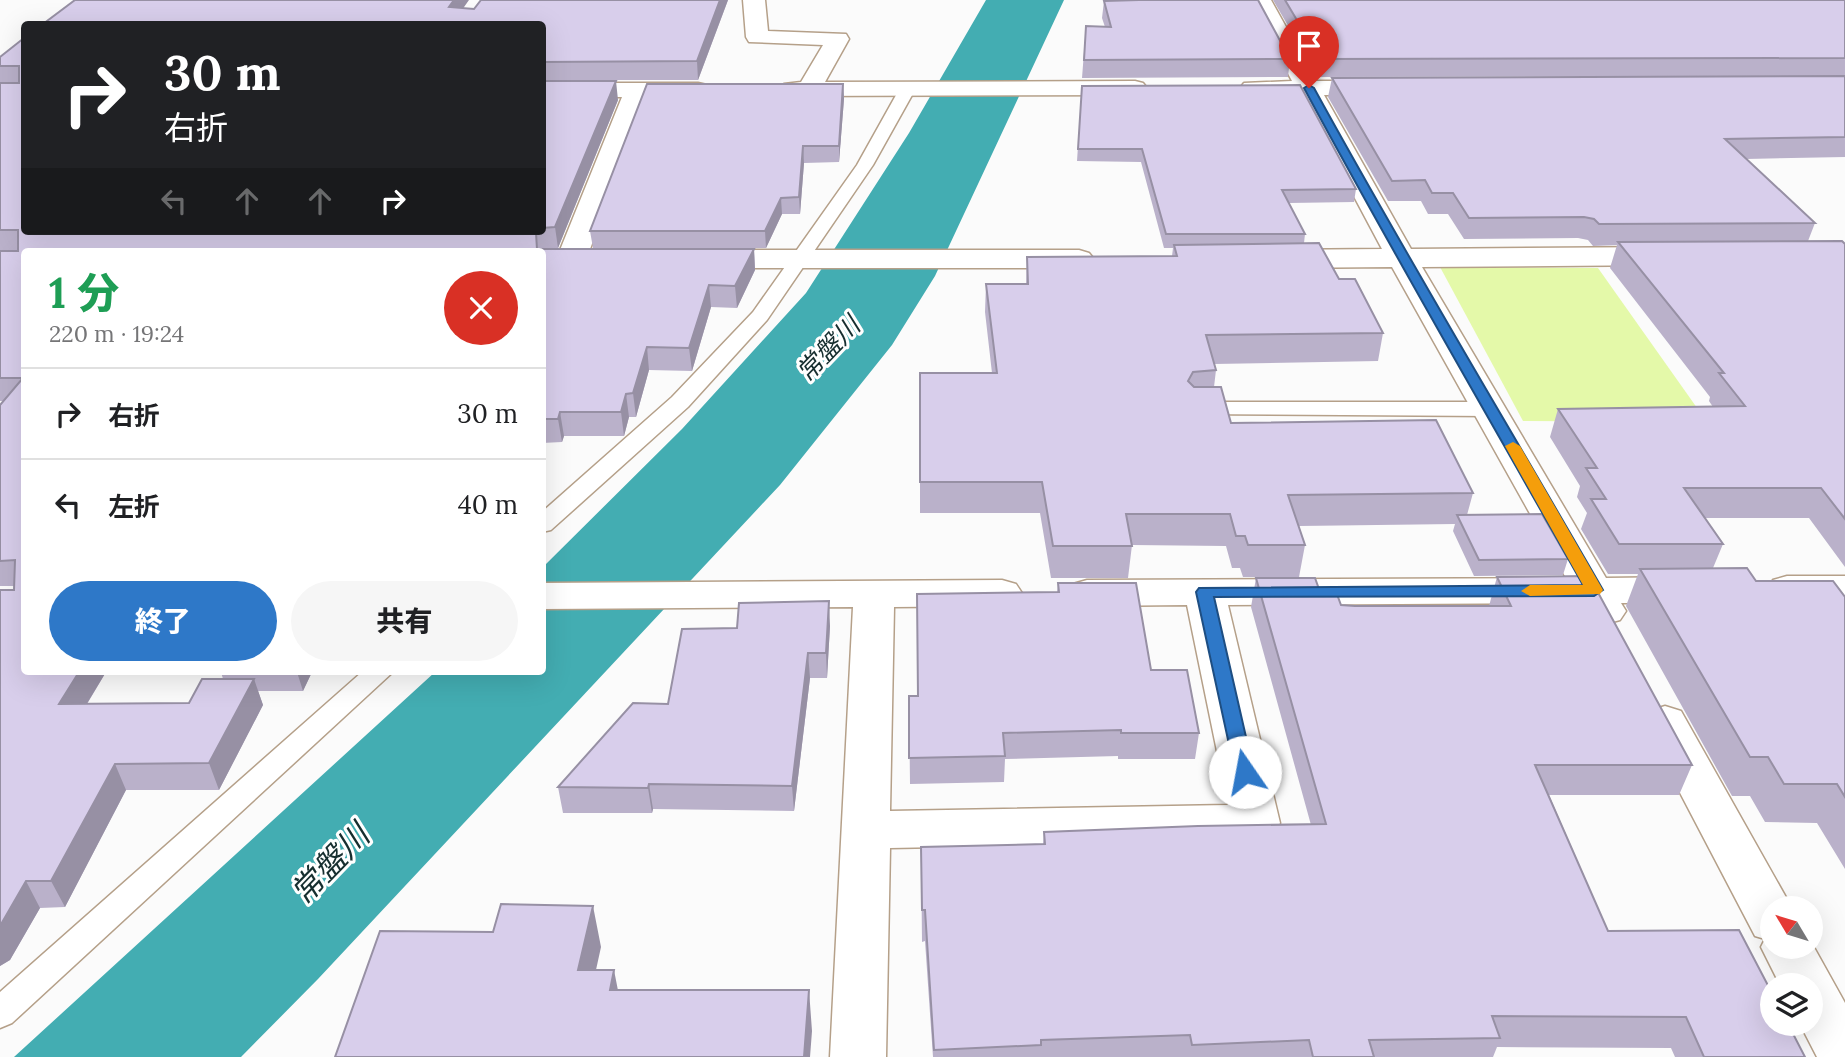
<!DOCTYPE html>
<html lang="ja">
<head>
<meta charset="utf-8">
<style>
	:root { --surface:#fff; --page:#f6f6f6; --text:#202124; --muted:#757577; --line:#e0e0e0; --accent:#2e78c8 }
	body { margin:0; font-family:Lora,"Noto Sans JP",serif; background:var(--page); color:var(--text); height:100vh; display:flex; flex-direction:column; font-size:26px; white-space:nowrap }
	* { box-sizing:border-box; margin:0 }
	p { font-size:23px; color:var(--muted) }
	.icon { flex:none; width:38px; height:38px; fill:none; stroke:currentColor; stroke-width:2; stroke-linecap:round; stroke-linejoin:round }
	.map { position:relative; flex:1; overflow:hidden }
	.side { position:absolute; left:21px; top:248px; width:525px; height:427px; display:flex; flex-direction:column; background:var(--surface); border-radius:7px; box-shadow:0 7px 28px #0002 }
	.side>* { flex:none }
	.top-card { position:absolute; left:21px; top:21px; width:525px; height:214px; border-radius:7px; box-shadow:0 7px 28px #0002; background:#202124; color:#fff; overflow:hidden }
	.needle { width:46px; rotate:308deg }
	.tools { position:absolute; left:1760px; top:896px; display:grid; gap:14px }
	.tools a { display:grid; place-items:center; width:63px; height:63px; border-radius:50%; background:var(--surface); box-shadow:0 7px 28px #0002; font-size:35px }
	.pin { position:absolute; display:grid; place-items:center; width:60px; height:60px; color:#fff; margin:-72px -30px; border-radius:50% 50% 50% 0; rotate:-45deg; box-shadow:0 0 7px #0007 }
	.pin .icon { rotate:45deg }
	.me { position:absolute; width:77px; margin:-38px; rotate:348deg; stroke-linejoin:round; filter:drop-shadow(0 0 5px #0008) }
	.turn { display:flex; align-items:center; gap:24px; height:147px; padding:0 28px; font-size:32px }
	.turn .icon { width:91px; height:91px; stroke-width:2.5 }
	.turn b { display:block; font-size:49px; line-height:60px }
	.lanes { display:flex; align-items:center; height:66px; padding:0 28px; background:#0003; justify-content:center; gap:35px; direction:ltr }
	.lanes .off { opacity:.35 }
	.round { display:grid; place-items:center; flex:none; width:74px; height:74px; border-radius:37px; background:var(--page) }
	.head { display:flex; align-items:center; justify-content:space-between; height:119px; padding:0 28px }
	h1 { font-size:42px; font-weight:800; line-height:52px; color:#1e9e55 }
	.button { display:flex; gap:14px; margin-top:auto; padding:14px 28px }
	.button a { flex:1; height:80px; border-radius:42px; background:var(--accent); color:#fff; font-size:28px; font-weight:800; line-height:80px; text-align:center }
	.button a+a { background:var(--page); color:var(--text) }
	ul { padding:0; list-style:none }
	li { display:flex; align-items:center; gap:21px; height:91px; padding:0 28px; border-top:2px solid var(--line) }
	li div { flex:1 }
	li b { display:block; font-size:26px }
	li em { font-style:normal }
	.map>svg:first-child { display:block }
	.green { fill:#e4f9a9 }
	.water { fill:#43adb2 }
	.lines { fill:none; stroke-linecap:round; stroke-linejoin:round }
	.service-casing { stroke:#b5a089; stroke-width:3 }
	.minor-casing { stroke:#b5a089; stroke-width:3 }
	.service { fill:#fff; fill-rule:evenodd }
	.minor { fill:#fff; fill-rule:evenodd }
	.wall { fill:#bab1ca }
	.shaded-wall { fill:#9790a4 }
	.building { fill:#d8ceeb; stroke:#9790a4; stroke-width:2 }
	.route { fill:#2e78c8; stroke:#1e4e82; stroke-width:2 }
	.slow { fill:#f59e0b }
	.labels { text-anchor:middle; stroke-width:6; stroke-linejoin:round; paint-order:stroke }
	.water-label { font-size:26px; font-style:italic; fill:#162e2f; stroke:#fff }
	.near-water-label { font-size:32px; font-style:italic; fill:#162e2f; stroke:#fff }
</style>
</head>
<body>
<div class="map">
<svg width="1845" height="1057" viewBox="0 0 1845 1057">
	<rect width="100%" height="100%" fill="#fbfbfb"/>
	<path class="green" d="M1440 267 1598 268 1707 422 1523 421Z"/>
	<path class="water" d="M986 0H1064L935 276 892 345 780 485 318 979 241 1057H14L435 672H542L543 567 682 429 806 293 909 133Z"/>
	<g class="lines">
		<defs>
			<path id="service" d="M908 83 916 88 873 165 767 320 688 407 551 530 542 532V512L672 397 753 312 857 165 900 88Z
				M1198 402H1491L1499 404 1502 409 1499 414 1491 416 1190 414 1187 409 1190 404Z
				M362 672H393L12 1023 0 1028V992Z"/>
			<path id="minor" d="M743 0H765L768 31 846 34 849 39 825 82 1135 81 1143 83 1147 88 1143 93 1135 95 793 96 784 94 781 89 784 84 801 82 823 45 749 42 746 37Z
				M1249 0H1271L1316 81H1380L1388 83 1392 88 1388 93 1380 95H1324L1411 249 1667 247 1677 250 1682 256 1677 262 1667 265 1422 267 1606 578 1685 577 1699 581 1705 590 1699 599 1685 603H1621L1626 611 1620 620 1605 624 1590 620 1580 603 1228 605 1280 823 1273 836 1256 841 890 848 886 1057H830L853 607 542 609V583L1002 580 1016 584 1022 593 1016 602 1002 606 894 607 890 811 1228 805 1187 605 1087 606 1073 602 1067 593 1073 584 1087 580 1566 578 1392 267 1276 268 1266 265 1261 259 1266 253 1276 250 1382 249 1300 95 1244 93 1240 88 1244 83 1292 81Z
				M542 83H698L707 85 710 90 707 95 646 97 586 260 581 266 571 269 561 266 556 260 622 97H542Z
				M702 250H1079L1089 253 1094 259 1089 265 1079 268H702L692 265 687 259 692 253Z
				M1787 576H1845V602H1787L1773 598 1767 589 1773 580Z
				M1665 706 1681 711 1792 908H1773V947H1811V942L1845 1003V1057H1817L1800 1024H1811V985H1780L1761 947 1765 939 1755 936 1643 722 1649 711Z"/>
		</defs>
		<use href="#service" class="service-casing"/>
		<use href="#minor" class="minor-casing"/>
		<use href="#service" class="service"/>
		<use href="#minor" class="minor"/>
	</g>
	<path class="wall" d="M481 0H728L698 80H542V24L463 8 474 9Z
		M1132 0H1258L1290 59 1288 77 1082 78 1086 26 1105 27 1102 18 1104 1Z
		M1273 0H1845V157L1746 159 1815 223 1808 241 1845 244V567L1809 518H1705L1723 544 1713 568 1756 581 1845 597V869L1817 823 1765 822 1750 796H1732L1626 606 1638 574H1608L1581 529 1587 513 1577 497 1580 486 1550 437 1558 409 1713 407 1709 401 1710 397 1610 268 1617 245 1593 246 1588 240 1578 238 1464 239 1448 214H1428L1421 201H1388L1328 97 1332 78 1695 76 1318 77Z
		M24 38V231H542V81L618 100 558 248 546 249H754L755 270 737 308 711 307 692 371 649 370 636 417H629L624 436H564L562 442 542 443V252H24V672H106L87 704 189 703 223 679 221 672H312L303 691H258L263 705 219 790H126L65 907 40 908 10 960 0 966V590H14V586H0V405L3 401H0V57Z
		M843 84 844 99 839 162 804 163 800 214H782L766 248H593L590 231Z
		M1082 86 1356 189 1354 202 1289 203 1305 234 1304 243 1339 279 1383 333 1378 361 1214 364 1216 370 1214 387 1231 423 1473 493 1467 515 1568 559 1563 575 1474 576 1453 531 1455 524 1299 526 1305 545 1299 577H1243L1240 568H1232L1226 546 1132 545 1128 578H1051L1040 513H920V373H992L985 312 986 284H1026L1027 257 1172 256 1173 248H1164L1141 162 1077 161Z
		M1497 577 1692 765 1679 795H1549L1608 931 1805 1057H1675L1671 1048 1497 1047 1493 1057H933L925 941 922 942 921 847 1043 844 1044 832 1311 825 1251 607 1256 578 1319 589 1341 605 1355 606H1489Z
		M1058 583 1151 670 1199 733 1195 759H1118V756L1005 759 1004 782 910 784 909 696H918L1057 592Z
		M830 626 827 678H810L794 811 653 809 652 813H563L558 787 668 704 737 628Z"/>
	<path class="shaded-wall" d="M454 0H469L452 24 449 7Z
		M720 0H728L698 80 697 61Z
		M616 81 618 100 558 248 555 227Z
		M843 84 844 99 839 162V146Z
		M803 146 804 163 800 214 799 197Z
		M781 198 782 214 766 248 765 231Z
		M754 249 755 270 737 308 735 286Z
		M709 285 711 307 692 371 689 348Z
		M647 347 649 370 636 417 633 393Z
		M626 394 629 417 624 436 621 412Z
		M560 412 564 436 562 442 558 419Z
		M829 601 830 626 827 678 826 653Z
		M808 653 810 678 794 811 792 786Z
		M79 672H106L71 730 59 704Z
		M297 672H312L303 691Z
		M254 679 263 705 219 790 209 763Z
		M115 764 126 790 65 907 51 881Z
		M649 784 653 809 652 813 648 788Z
		M26 881 40 908 10 960 0 966V926Z
		M593 906 601 947 587 1011 578 970Z
		M614 970 622 1011 610 990Z
		M809 990 812 1031 810 1057H804Z"/>
	<path class="building" d="M75 0H454L449 7 474 9 481 0H720L697 61 542 62V24H43Z
		M1139 0H1258L1290 59 1084 60 1086 26 1111 27 1104 1Z
		M1285 0H1845V58L1320 59Z
		M24 38V231H533V233H536L537 249H754L735 286 709 285 689 348 647 347 633 393 626 394 621 412H560L558 419H542V252H24V672H79L59 704 189 703 202 679H254L209 763 115 764 51 881H26L0 926V590H14L15 560 0 561V405L23 378H0V251H18V230H0V83H19V66H0V57Z
		M1845 76V137L1725 139 1815 223 1599 224 1594 219 1584 217 1469 218 1453 193H1432L1425 180 1392 181 1332 78Z
		M542 81H616L555 227 542 228Z
		M647 84H843L839 146H803L799 197 781 198 765 231H590Z
		M1300 85 1356 189 1282 190 1305 234H1166L1142 149H1078L1082 86Z
		M1842 241 1845 244V519L1821 488H1684L1723 544H1619L1591 499H1606L1586 468H1597L1558 409 1745 406 1719 373H1724L1618 242Z
		M1319 243 1339 279H1355L1383 333 1206 335 1216 370 1193 372 1188 381 1194 387H1221L1231 423 1436 420 1473 493 1288 495 1305 545H1248L1245 536H1236L1230 514H1126L1132 546H1053L1042 482H920V373H997L986 284H1028L1027 257 1177 256 1174 245Z
		M1542 514 1568 559 1479 560 1457 515Z
		M1747 568 1756 581H1833L1845 597V797L1837 784H1784L1768 757H1750L1640 569Z
		M1589 576 1692 765H1535L1608 931 1739 930 1773 995V1024H1788L1805 1057H1704L1686 1017 1492 1016 1500 1038 1369 1040 1374 1057H1313L1309 1040 1192 1045 1190 1035 1041 1040V1045L934 1050 925 910H922L921 847 1045 844 1044 832 1198 826 1326 824 1256 578H1315L1319 589H1335L1341 605 1355 606H1511L1497 577Z
		M1058 583H1136L1151 670H1187L1199 733H1121V730L1003 733 1005 756 909 758V696H918L917 594 1059 592Z
		M829 601 826 653H808L792 786 649 784 648 788 558 787 633 703 668 704 682 629 737 628 739 603Z
		M501 904 593 906 578 970H614L610 990H809L804 1057H335L380 931 493 932Z"/>
	<path class="route" d="M1309 85 1314 88C1407 258 1507 423 1603 590L1594 596 1214 597 1254 772 1251 777H1238L1235 772 1196 592 1199 588 1583 585C1490 419 1394 256 1304 88Z"/>
	<path class="slow" d="M1513 442 1520 446 1603 590 1600 594 1530 596 1521 591 1530 585H1583L1505 446Z"/>
	<g class="labels">
		<g class="water-label">
			<text transform="translate(828 349) rotate(-46)" y="9">常盤川</text>
		</g>
		<g class="near-water-label">
			<text transform="translate(330 864) rotate(-46)" y="11">常盤川</text>
		</g>
	</g>
</svg>
<div class="tools">
<a><svg class="needle" viewBox="-14 -14 28 28"><path d="M0-13l5 13h-10z" fill="#e53935"/><path d="M0 13l5-13h-10z" fill="#757577"/></svg></a>
<a><svg class="icon" aria-label="layers" viewBox="0 0 24 24"><path d="M12 4l9 5-9 5-9-5zM3 14l9 5 9-5"/></svg></a>
</div>
<div class="pin" style="left:1309px;top:88px;background:#d93025"><svg class="icon" aria-label="arrive" viewBox="0 0 24 24"><path d="M6 21V4h12l-3 4 3 4H6"/></svg></div>
<svg class="me" style="left:1245px;top:772px" viewBox="-20 -20 40 40"><circle r="19" fill="#fff"/><path d="M0-13L10 11 0 6-10 11z" fill="#2e78c8"/></svg>
<div class="top-card">
<div class="turn"><svg class="icon" aria-label="right" viewBox="0 0 24 24"><path d="M7 20v-9h11M14 6l5 5-5 5"/></svg><div><b>30 m</b>右折</div></div>
<div class="lanes"><svg class="icon off" aria-label="left" viewBox="0 0 24 24"><path d="M17 20v-9H6M10 6l-5 5 5 5"/></svg><svg class="icon off" aria-label="ahead" viewBox="0 0 24 24"><path d="M12 20V5M6 11l6-6 6 6"/></svg><svg class="icon off" aria-label="ahead" viewBox="0 0 24 24"><path d="M12 20V5M6 11l6-6 6 6"/></svg><svg class="icon" aria-label="right" viewBox="0 0 24 24"><path d="M7 20v-9h11M14 6l5 5-5 5"/></svg></div>
</div>
<section class="side">
<div class="head"><div><h1>1 分</h1><p>220 m · 19:24</p></div><a class="round" style="background:#d93025;color:#fff"><svg class="icon" aria-label="close" viewBox="0 0 24 24"><path d="M6 6l12 12M18 6L6 18"/></svg></a></div>
<ul>
<li><svg class="icon" aria-label="right" viewBox="0 0 24 24"><path d="M7 20v-9h11M14 6l5 5-5 5"/></svg><div><b>右折</b></div><em>30 m</em></li>
<li><svg class="icon" aria-label="left" viewBox="0 0 24 24"><path d="M17 20v-9H6M10 6l-5 5 5 5"/></svg><div><b>左折</b></div><em>40 m</em></li>
</ul>
<div class="button"><a>終了</a><a>共有</a></div>
</section>
</div>
</body>
</html>
